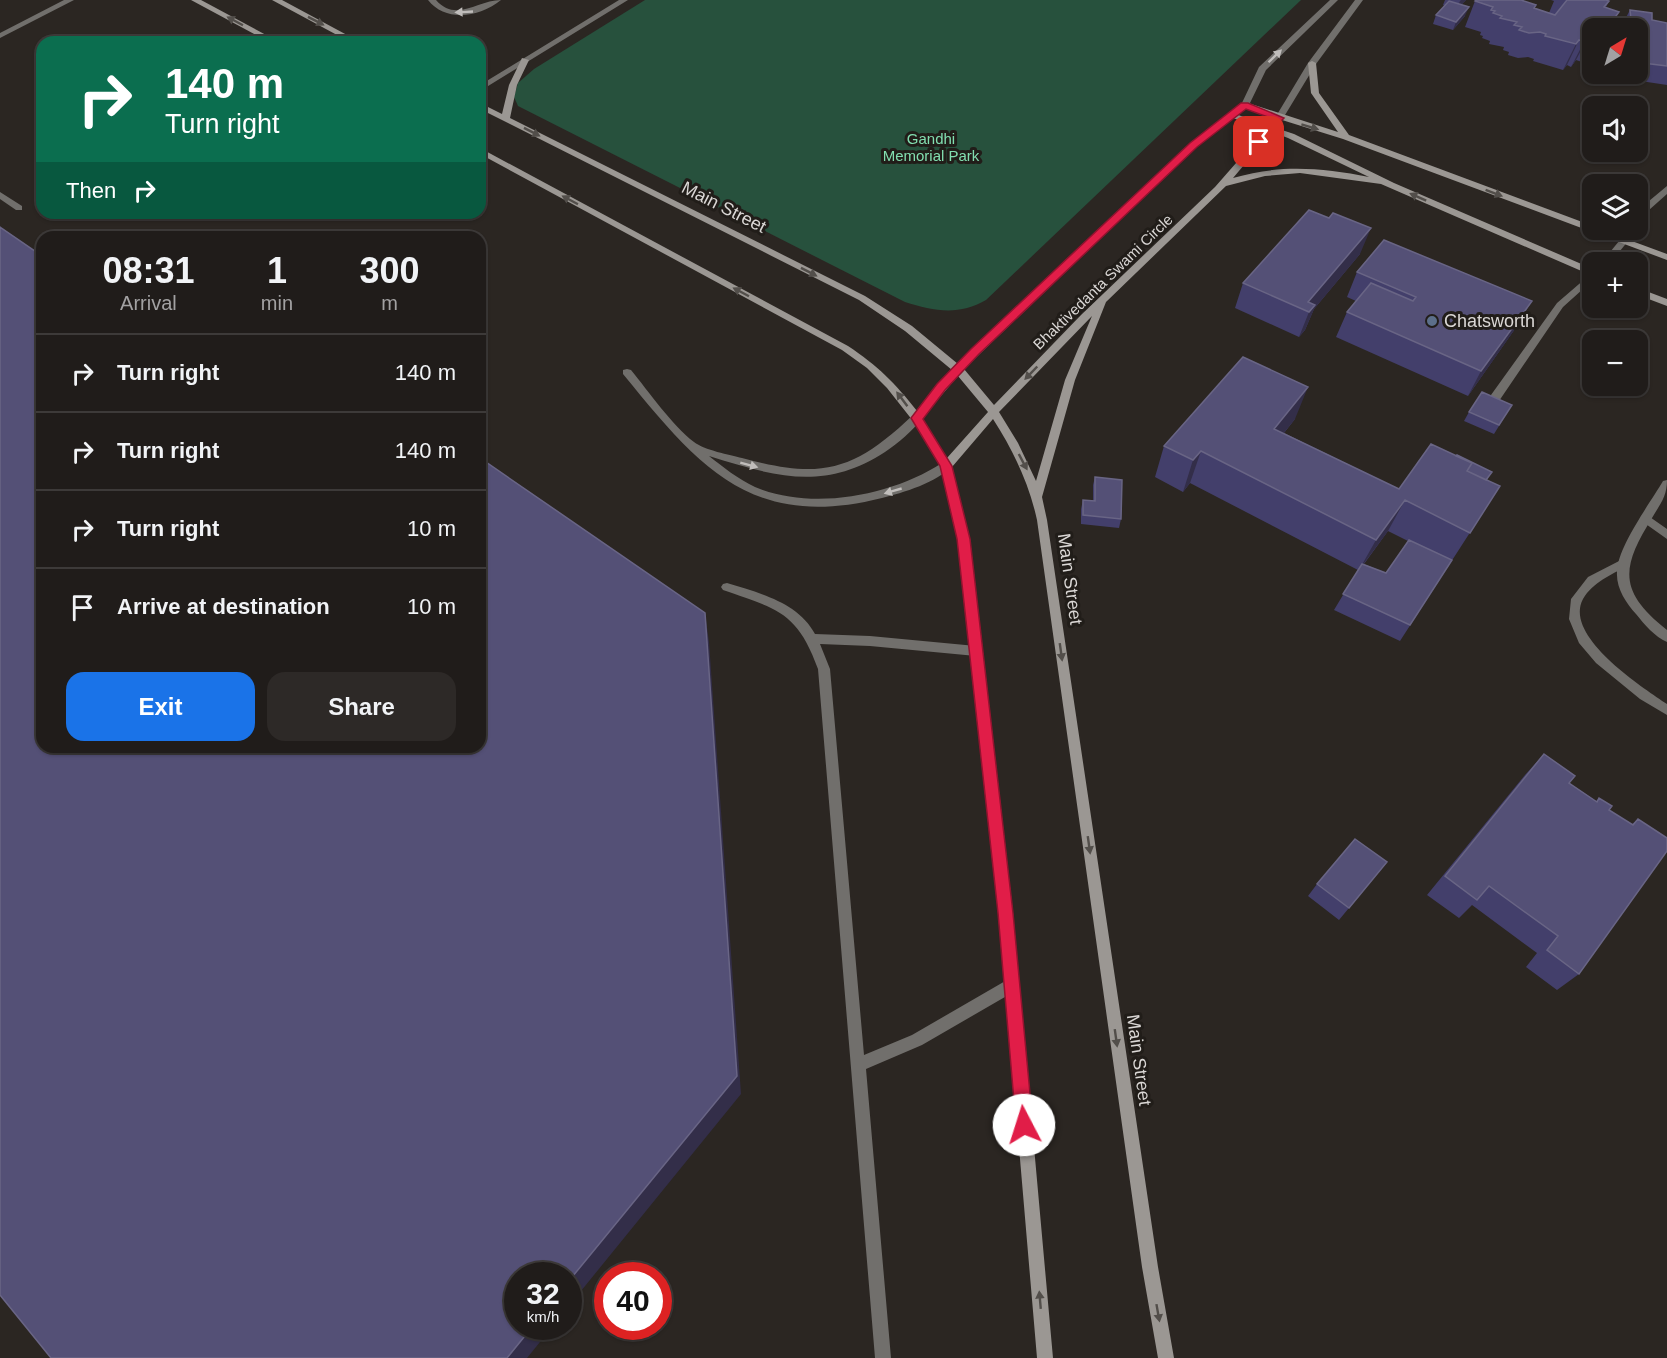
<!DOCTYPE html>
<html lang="en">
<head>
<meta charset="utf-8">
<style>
	:root { --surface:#201c1a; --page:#2d2927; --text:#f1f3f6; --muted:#a2a1a2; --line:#3d3a39; --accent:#1a73e8 }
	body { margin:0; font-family:Arial,sans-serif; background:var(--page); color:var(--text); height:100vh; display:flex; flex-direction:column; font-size:22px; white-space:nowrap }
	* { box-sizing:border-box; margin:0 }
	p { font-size:20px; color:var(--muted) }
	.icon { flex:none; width:33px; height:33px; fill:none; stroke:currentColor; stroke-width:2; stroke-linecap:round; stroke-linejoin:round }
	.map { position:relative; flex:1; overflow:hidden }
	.details { position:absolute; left:36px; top:231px; width:450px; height:522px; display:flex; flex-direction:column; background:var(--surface); border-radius:18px; box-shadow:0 2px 4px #0004,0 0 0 2px var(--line) }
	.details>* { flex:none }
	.hud { position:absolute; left:36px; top:36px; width:450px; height:183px; border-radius:18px; box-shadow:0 2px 4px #0004,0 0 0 2px var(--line); background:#0b6e4f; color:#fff; overflow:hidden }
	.needle { width:39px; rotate:38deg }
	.fabs { position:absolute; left:1582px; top:18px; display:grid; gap:12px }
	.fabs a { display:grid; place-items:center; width:66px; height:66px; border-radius:12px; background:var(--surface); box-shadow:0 2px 4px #0004,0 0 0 2px var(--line); font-size:30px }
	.speed { position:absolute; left:504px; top:1262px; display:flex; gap:12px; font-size:30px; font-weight:700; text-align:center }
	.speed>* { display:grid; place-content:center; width:78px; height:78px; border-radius:50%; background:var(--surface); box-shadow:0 2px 4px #0004,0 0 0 2px var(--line); line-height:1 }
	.speed small { font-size:15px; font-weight:400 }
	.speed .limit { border:9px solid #d22; background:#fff; color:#111 }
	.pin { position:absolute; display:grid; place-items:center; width:51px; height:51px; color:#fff; margin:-26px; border-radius:12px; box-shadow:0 3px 9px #0006 }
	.me { position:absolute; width:66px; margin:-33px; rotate:355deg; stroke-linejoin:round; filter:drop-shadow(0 0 4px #0008) }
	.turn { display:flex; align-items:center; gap:21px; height:126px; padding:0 30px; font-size:27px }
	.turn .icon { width:78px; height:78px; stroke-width:2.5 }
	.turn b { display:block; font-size:42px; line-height:51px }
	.then { display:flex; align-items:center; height:57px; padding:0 30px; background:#0003; gap:12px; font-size:22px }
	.eta { display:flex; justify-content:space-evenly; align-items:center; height:102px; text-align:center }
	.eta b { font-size:36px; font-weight:700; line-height:42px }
	.action { display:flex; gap:12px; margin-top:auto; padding:12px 30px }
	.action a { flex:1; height:69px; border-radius:18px; background:var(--accent); color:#fff; font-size:24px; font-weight:700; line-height:69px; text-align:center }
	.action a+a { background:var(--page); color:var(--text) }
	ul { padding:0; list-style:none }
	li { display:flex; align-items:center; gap:18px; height:78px; padding:0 30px; border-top:2px solid var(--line) }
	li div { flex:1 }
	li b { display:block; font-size:22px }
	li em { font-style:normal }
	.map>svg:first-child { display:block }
	.green { fill:#27513d }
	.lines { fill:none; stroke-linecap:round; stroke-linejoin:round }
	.lane { fill:#716f6c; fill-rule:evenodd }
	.street { fill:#716f6c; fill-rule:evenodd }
	.secondary { fill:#9b9793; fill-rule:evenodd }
	.wall { fill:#433f6b; fill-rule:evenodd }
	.shaded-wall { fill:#332e49 }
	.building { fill:#545076; stroke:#696585; stroke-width:1.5 }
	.oneway { fill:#c0bdbb }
	.oneway2 { fill:#524e4a }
	.route { fill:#e11d48; stroke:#92132f; stroke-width:1.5 }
	.service-dot { fill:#5c6f8a; stroke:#211d19; stroke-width:2 }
	.labels { text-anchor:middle; stroke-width:6; stroke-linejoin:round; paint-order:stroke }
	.far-park-label { font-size:15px; fill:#82deb0; stroke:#211d19 }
	.far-street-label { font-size:15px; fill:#dad7d5; stroke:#211d19 }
	.street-label { font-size:18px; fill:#dad7d5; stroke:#211d19 }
	.poi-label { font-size:18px; fill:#dad7d5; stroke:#211d19; text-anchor:start }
</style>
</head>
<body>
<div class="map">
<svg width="1667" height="1358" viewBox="0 0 1667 1358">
	<rect width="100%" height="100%" fill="#2b2622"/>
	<path class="green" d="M645 0H1301L986 300C959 316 933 311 905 302L518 106 514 97 518 83 534 69Z"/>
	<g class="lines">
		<path class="lane" d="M64 0H74L0 38V33Z
			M428 0H436C456 23 478 0 501 0 480 17 446 23 428 0Z
			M1667 186V194L1649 210 1641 222 1638 223V213L1643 206Z
			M0 192 22 206V210H16L0 199Z
			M1628 230H1637L1611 262H1602Z
			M1593 272V280L1563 307 1499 401H1491V395L1557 303Z
			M627 369 631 370C649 392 672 425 694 442 704 450 730 455 742 458 822 480 854 471 913 415L917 414 922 418C913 431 898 443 885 452 824 492 773 476 709 456 723 467 738 479 755 487 812 511 891 496 942 463L946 462 951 466C939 482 902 493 882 498 751 531 699 467 623 374V370Z
			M1647 515 1667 529V539L1643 522 1642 519 1643 516Z
			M1623 559 1627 560 1629 563 1627 566C1611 575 1593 582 1583 599 1563 636 1642 687 1667 704V715L1640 699 1596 663 1579 643 1569 619 1571 599 1588 577Z
			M727 583C759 593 798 602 815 634L870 636 976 646 980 648 982 651 980 654 976 656 870 646 820 644 830 669 864 1055 912 1035 1007 980 1012 978 1017 980 1019 985 1017 990 922 1045 866 1069 891 1358H875L818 669C797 611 777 609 723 590L721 587 723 584Z"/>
		<path class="street" d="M619 0H628L480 91V85Z
			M1330 0H1338L1266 70 1249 105 1242 107 1241 105 1259 67Z
			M1355 0H1363L1316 64 1282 120H1276L1275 118 1308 63Z
			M1667 480C1667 497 1660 504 1652 518 1621 568 1618 591 1667 630V642C1655 637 1644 624 1636 614 1626 603 1616 588 1617 572 1617 548 1650 503 1663 481Z"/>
		<path class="secondary" d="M191 0H201L279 42H269Z
			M272 0H282L360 42H350Z
			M522 58 529 60 517 85 510 118 865 296 912 326 958 364 1190 143 1242 103H1248L1338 132 1311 93 1308 63 1312 61 1316 63 1319 93 1349 135 1593 226V230H1602L1667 254V260L1343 139 1282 120 1276 128 1294 134 1394 183 1593 269V276L1381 184 1300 173 1265 176 1226 186 1106 302 1075 380 1042 497 1047 520 1158 1267 1174 1358H1158L1142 1267 1037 520C1029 483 1013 450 993 419L952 467 970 539 1013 913 1053 1358H1037L999 913 958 539 941 466 913 421 887 388 867 368 842 350 480 154V148L848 346C877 365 896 384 917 411L952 370 905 331 859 300 480 109V103L502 114 509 85ZM1246 108 1275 117 1269 125 1238 115ZM1233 118 1265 130 1215 187 1081 315 994 405 964 369 1196 147ZM1272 132 1288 138 1369 177C1322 168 1280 164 1233 178ZM1092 316 1065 380 1036 481 1018 443 999 412ZM958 376 988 412 947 458 922 418Z
			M1638 288 1667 299V306L1638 295Z"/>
	</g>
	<path class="wall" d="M1445 0H1466L1461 5 1465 16 1453 30 1433 24 1436 15 1445 6 1443 5Z
		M1551 0H1606L1609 1 1606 7 1619 12 1610 28H1593V53L1591 52 1585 63 1576 60 1571 67 1567 65 1563 70 1533 61 1534 59 1528 57 1518 58 1508 55 1509 52 1503 50 1504 47 1489 44 1490 41 1482 38 1483 36 1480 35 1481 32 1465 27 1475 1 1535 8 1549 13 1554 1Z
		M1630 10 1652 20 1667 23V85L1634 80 1632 74H1638V28H1621V27Z
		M1329 218 1360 254 1314 309 1305 330 1299 337 1235 308 1243 283Z
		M1357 272 1517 326 1468 396 1336 337 1347 312 1356 301 1347 297Z
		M1512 405 1494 434 1464 421 1469 412Z
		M1295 419 1284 433 1399 489 1487 480 1480 517 1400 641 1334 610 1358 570 1190 483 1183 492 1155 477 1164 446ZM1388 531 1408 541 1386 573 1364 564Z
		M1095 477 1121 519 1119 528 1081 524V509L1083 500 1093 501V485Z
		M1544 754 1569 783 1596 801 1599 798 1609 810 1631 825 1638 819 1579 974 1557 990 1526 967 1537 953 1472 905 1459 918 1427 895 1525 775Z
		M1387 862 1339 920 1308 896 1317 884Z"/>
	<path class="shaded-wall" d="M1461 0H1466L1456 10 1460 1Z
		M1469 7 1465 16 1453 30 1456 22Z
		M1619 12 1610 28H1606H1607Z
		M1589 35 1576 60 1571 67 1584 42Z
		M1579 40 1567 65 1563 70 1576 44Z
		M1371 228 1360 254 1314 309 1305 330 1299 337 1309 312 1308 302Z
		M1532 301 1517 326 1468 396 1481 371Z
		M1308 387 1295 419 1262 460 1274 429Z
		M1201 451 1190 483 1183 492 1193 460Z
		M1405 500 1388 531 1359 570 1376 540Z
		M705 613 709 642 741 1094 568 1307V1282Z
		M533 1326H553L527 1358H507Z"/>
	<path class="building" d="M1476 0H1521L1536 5 1534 8 1555 15 1567 0H1606L1609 1 1604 7 1619 12 1607 28 1602 26 1600 28H1593V36L1589 35 1584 42 1579 40 1576 44 1545 36 1546 34 1540 32 1529 33 1519 30 1522 27 1514 25 1517 22 1500 18 1502 16 1493 13 1495 11 1491 10 1493 7 1475 1Z
		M1449 1 1469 7 1456 22 1436 15Z
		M1630 10 1652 13V20L1667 23V66L1643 63 1638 47V28H1632Z
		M1309 210 1329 218 1333 213 1371 228 1308 302 1315 305 1309 312 1243 283Z
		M0 227 42 256V747H480V458L705 613 737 1076 568 1282V1275H518V1326H533L507 1358H51L0 1295Z
		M1384 240 1532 301 1481 371 1347 312 1371 283 1413 301 1416 297 1357 272Z
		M1243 357 1308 387 1274 429 1399 489 1431 444 1472 463 1467 471 1500 486 1470 533 1405 500 1376 540 1201 451 1193 460 1164 446Z
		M1482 392 1512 405 1499 425 1469 412Z
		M1457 455 1492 472 1486 480 1467 471 1472 463 1456 456Z
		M1095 477 1122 480 1121 519 1083 515V500L1095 501Z
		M1409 540 1452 560 1410 625 1343 594 1362 564 1386 573Z
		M1544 754 1575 776 1569 783 1597 802 1599 798 1612 806 1609 810 1633 825 1638 819 1667 838V851L1579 974 1547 950 1558 936 1489 886 1477 900 1445 876Z
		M1355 839 1387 862 1349 908 1317 884Z"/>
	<defs><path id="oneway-solid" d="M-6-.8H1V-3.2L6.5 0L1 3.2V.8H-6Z" transform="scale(1.5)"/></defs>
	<g class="oneway">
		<use href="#oneway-solid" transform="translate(464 12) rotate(177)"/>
		<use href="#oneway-solid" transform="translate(1275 56) rotate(-44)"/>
		<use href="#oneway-solid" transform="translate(749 465) rotate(15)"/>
		<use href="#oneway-solid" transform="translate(893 491) rotate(164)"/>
	</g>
	<g class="oneway2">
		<use href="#oneway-solid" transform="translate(235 21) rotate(-152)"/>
		<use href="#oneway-solid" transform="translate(316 21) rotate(27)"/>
		<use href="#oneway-solid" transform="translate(1310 127) rotate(17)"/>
		<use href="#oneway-solid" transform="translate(532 132) rotate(27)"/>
		<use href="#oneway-solid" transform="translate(1494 193) rotate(21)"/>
		<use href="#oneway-solid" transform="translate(1418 197) rotate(-156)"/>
		<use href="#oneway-solid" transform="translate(570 200) rotate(-152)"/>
		<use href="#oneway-solid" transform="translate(809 272) rotate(27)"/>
		<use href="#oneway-solid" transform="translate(741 292) rotate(-152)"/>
		<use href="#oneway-solid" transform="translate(1031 373) rotate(134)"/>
		<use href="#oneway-solid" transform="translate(902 399) rotate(-127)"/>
		<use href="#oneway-solid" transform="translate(1023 462) rotate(62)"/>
		<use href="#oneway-solid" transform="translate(1061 652) rotate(82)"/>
		<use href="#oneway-solid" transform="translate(1089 845) rotate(82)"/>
		<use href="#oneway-solid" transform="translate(1116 1038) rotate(82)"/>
		<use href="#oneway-solid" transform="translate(1040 1300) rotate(-95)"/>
		<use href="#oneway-solid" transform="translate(1158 1313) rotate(80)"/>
	</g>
	<path class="route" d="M1241 103H1248L1284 118 1259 145 1254 142 1273 119 1246 109 1197 147 979 354 945 390 923 419 952 466 970 539 1013 913 1033 1125 1030 1131 1024 1133 1019 1131 1016 1125 998 913 957 539 940 466 911 418 937 384 971 349 1190 143Z"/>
	<circle class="service-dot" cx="1432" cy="321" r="6"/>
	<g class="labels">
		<g class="far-park-label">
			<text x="931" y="144">Gandhi<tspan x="931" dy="17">Memorial Park</tspan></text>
		</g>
		<g class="far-street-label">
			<text transform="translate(1103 282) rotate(-44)" y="5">Bhaktivedanta Swami Circle</text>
		</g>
		<g class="street-label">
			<text transform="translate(724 207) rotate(27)" y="6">Main Street</text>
			<text transform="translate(1070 579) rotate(82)" y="6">Main Street</text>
			<text transform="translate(1139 1060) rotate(82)" y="6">Main Street</text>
		</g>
		<g class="poi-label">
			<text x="1444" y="327">Chatsworth</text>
		</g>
	</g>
</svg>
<div class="fabs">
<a><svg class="needle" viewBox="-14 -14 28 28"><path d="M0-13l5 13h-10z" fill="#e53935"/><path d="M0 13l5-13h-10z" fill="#a2a1a2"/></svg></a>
<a><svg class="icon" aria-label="sound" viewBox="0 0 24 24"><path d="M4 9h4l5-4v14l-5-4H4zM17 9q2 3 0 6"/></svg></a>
<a><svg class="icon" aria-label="layers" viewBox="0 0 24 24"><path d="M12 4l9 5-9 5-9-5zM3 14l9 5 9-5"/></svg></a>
<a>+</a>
<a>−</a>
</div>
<div class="speed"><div>32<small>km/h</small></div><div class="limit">40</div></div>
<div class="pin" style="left:1259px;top:142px;background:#d93025"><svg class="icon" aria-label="arrive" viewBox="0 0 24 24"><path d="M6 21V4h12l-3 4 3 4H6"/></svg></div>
<svg class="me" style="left:1024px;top:1125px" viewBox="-20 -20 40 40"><circle r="19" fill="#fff"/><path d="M0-13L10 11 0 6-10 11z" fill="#e11d48"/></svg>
<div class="hud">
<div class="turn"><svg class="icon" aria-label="right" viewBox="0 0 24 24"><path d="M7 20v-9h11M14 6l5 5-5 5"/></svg><div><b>140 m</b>Turn right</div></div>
<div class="then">Then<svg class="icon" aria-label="right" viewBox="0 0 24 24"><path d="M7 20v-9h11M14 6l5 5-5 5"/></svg></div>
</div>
<section class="details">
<div class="eta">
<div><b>08:31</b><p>Arrival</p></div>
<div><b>1</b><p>min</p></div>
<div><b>300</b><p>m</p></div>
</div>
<ul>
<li><svg class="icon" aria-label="right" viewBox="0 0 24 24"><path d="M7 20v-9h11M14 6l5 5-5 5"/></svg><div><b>Turn right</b></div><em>140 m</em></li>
<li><svg class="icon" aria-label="right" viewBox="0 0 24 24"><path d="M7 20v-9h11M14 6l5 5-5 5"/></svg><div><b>Turn right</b></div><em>140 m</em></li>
<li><svg class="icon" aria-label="right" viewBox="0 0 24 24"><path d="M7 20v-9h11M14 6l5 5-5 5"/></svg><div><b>Turn right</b></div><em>10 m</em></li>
<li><svg class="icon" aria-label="arrive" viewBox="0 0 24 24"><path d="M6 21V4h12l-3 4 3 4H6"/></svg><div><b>Arrive at destination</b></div><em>10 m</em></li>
</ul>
<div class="action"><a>Exit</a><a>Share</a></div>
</section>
</div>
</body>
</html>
